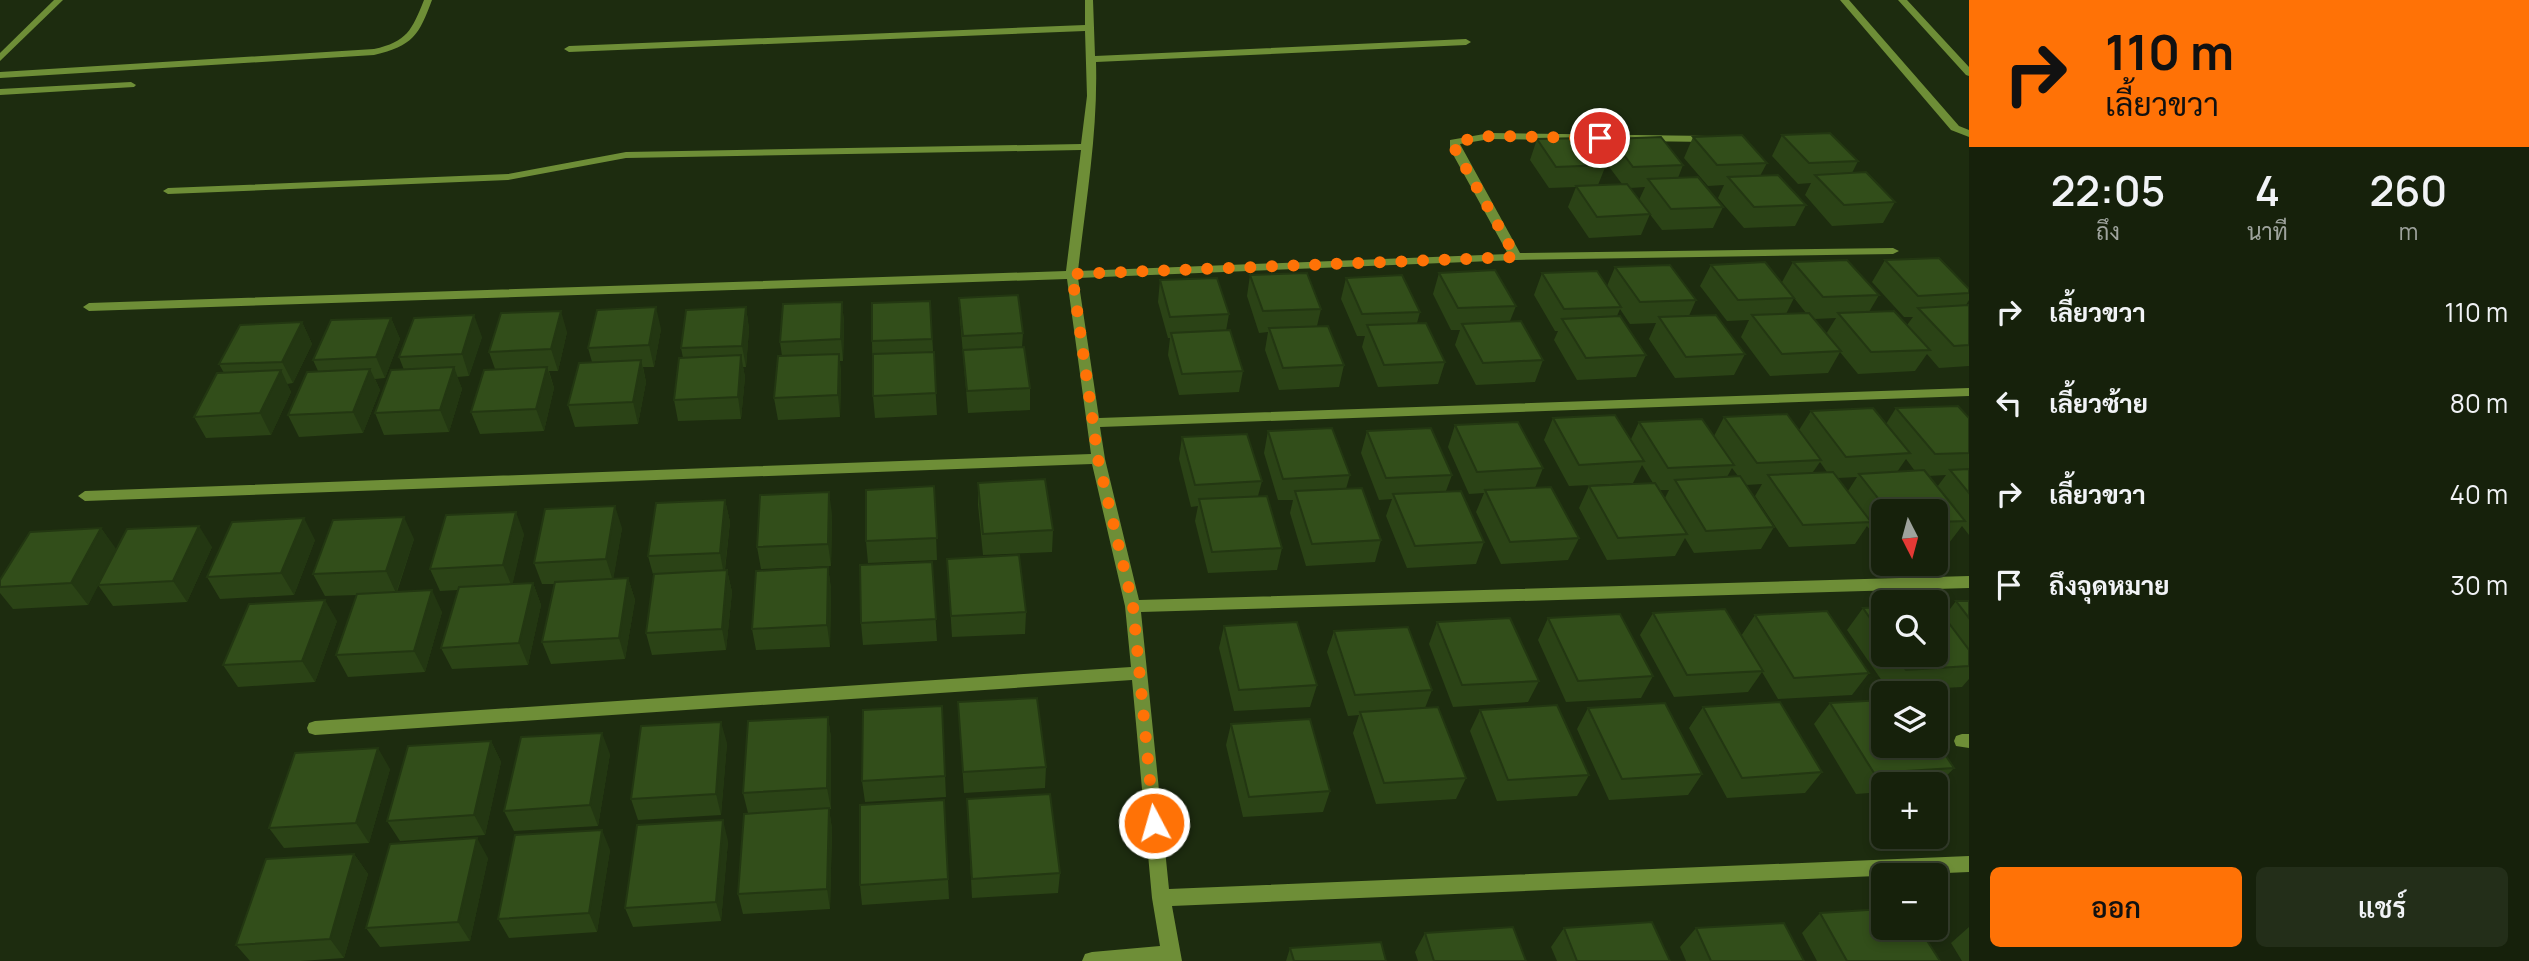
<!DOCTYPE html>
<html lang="th">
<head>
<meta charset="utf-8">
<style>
	:root { --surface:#16210b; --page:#232e19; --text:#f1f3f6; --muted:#9ea39d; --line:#353e2c; --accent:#ff7206 }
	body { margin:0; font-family:Manrope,Sarabun,sans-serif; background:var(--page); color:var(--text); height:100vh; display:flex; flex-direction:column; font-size:26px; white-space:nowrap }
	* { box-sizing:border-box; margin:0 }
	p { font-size:23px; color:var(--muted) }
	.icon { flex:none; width:38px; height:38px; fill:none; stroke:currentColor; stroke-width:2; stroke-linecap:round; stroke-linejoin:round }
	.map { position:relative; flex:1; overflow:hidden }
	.sheet { display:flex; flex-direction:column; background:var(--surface); width:560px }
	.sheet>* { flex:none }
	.banner { background:#ff7206; color:#111; overflow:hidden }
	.needle { width:46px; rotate:174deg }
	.tools { position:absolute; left:1871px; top:499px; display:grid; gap:14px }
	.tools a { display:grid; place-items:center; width:77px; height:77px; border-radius:10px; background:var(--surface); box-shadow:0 4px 10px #0003,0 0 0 2px var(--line); font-size:35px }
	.pin { position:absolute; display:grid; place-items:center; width:60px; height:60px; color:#fff; margin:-30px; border:4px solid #fff; border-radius:50%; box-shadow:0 2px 7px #0007 }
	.me { position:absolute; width:77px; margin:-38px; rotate:354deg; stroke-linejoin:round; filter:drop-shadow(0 0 5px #0008) }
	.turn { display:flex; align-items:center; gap:24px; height:147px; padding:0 21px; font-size:32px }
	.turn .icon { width:91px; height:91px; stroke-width:2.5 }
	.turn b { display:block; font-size:49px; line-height:60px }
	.eta { display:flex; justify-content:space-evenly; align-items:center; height:119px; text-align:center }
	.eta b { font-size:42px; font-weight:600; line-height:49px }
	.button { display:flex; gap:14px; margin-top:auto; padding:14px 21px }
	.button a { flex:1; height:80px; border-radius:10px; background:var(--accent); color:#111; font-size:28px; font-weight:600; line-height:80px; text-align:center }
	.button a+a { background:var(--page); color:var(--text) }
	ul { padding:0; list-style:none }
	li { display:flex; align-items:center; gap:21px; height:91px; padding:0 21px }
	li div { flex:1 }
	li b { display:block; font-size:26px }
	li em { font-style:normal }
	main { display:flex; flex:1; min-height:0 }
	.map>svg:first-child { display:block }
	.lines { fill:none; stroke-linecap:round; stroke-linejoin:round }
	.service { fill:#6e8e37; fill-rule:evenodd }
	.minor { fill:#6e8e37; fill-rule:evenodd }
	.tertiary { fill:#6e8e37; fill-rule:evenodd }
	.wall { fill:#2b4316; fill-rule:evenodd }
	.shaded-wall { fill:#233712 }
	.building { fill:#324e1a; stroke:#233712; stroke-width:2 }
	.route { stroke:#ff7206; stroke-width:12; stroke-dasharray:0 21.6 }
</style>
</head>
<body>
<main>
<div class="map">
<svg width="1969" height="961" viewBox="0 0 1969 961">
	<rect width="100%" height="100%" fill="#1d2c0f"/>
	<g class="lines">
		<path class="service" d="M131 82 136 85 134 87 0 95V89Z"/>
		<path class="minor" d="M424 0H432C419 35 413 46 374 55L0 78V72L374 49C407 42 412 30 424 0Z
			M1085 0H1093L1095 56 1466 39 1471 42 1466 45 1096 62C1098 132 1086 200 1078 271L1508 254 1450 149V140L1490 133 1709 136 1714 139 1709 142 1490 139 1460 144 1520 253 1893 248 1899 251 1893 254 1516 260 1078 278 1099 418 1969 388V396L1100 427 1105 459 1139 600 1969 576V588L1141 612 1169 889 1969 856V872L1172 906 1182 961H1082L1085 954 1092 952 1160 946 1152 898 1132 680 315 735 309 733 307 728 309 723 315 721 1131 667 1125 606 1092 464 85 501 78 496 85 491 1091 454 1067 279 89 311 83 307 89 303 1066 271 1081 150 626 158 508 180 168 194 163 191 168 188 508 174 626 152 1081 144 1087 96 1085 31 569 52 564 49 569 46 1085 25Z
			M1840 0H1849L1959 126 1969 130V137L1951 130Z
			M1898 0H1907L1969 67V76L1966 75Z
			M1962 734H1969V748L1956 746 1954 741 1956 736Z"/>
		<path class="tertiary" d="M54 0H63L0 61V53Z"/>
	</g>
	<path class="wall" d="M1782 135 1858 161 1852 173 1895 202 1883 223 1832 226 1805 195 1811 183 1798 184 1772 156Z
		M1693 137 1767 163 1760 176 1806 205 1795 226 1744 228 1718 198 1724 185 1708 186 1684 158Z
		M1537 139 1606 165 1598 185 1622 184 1604 160 1612 139 1683 165 1678 178 1723 207 1713 228 1662 230 1639 200 1645 187 1630 188 1650 214 1641 235 1589 238 1568 207 1576 187 1549 188 1530 160Z
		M1885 260 1969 289V300L1966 305H1969V366L1939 368 1927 354 1915 371 1858 374 1840 352 1828 373 1770 376 1741 337 1749 320 1727 321 1700 286 1711 265 1782 282 1793 262 1879 295 1869 312 1907 325 1913 317H1904L1872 282ZM1794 298 1806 313 1786 314ZM1836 318 1826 334 1814 319Z
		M1615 267 1696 300 1689 316 1745 354 1734 375 1675 378 1649 339 1656 323 1630 324 1620 309 1617 316 1646 355 1636 377 1577 380 1554 340 1558 331H1555L1534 295 1542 273 1607 286Z
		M1439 273 1516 306 1510 321 1543 360 1535 382 1476 385 1455 345 1460 330H1451L1433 294Z
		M1250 275 1321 309 1317 326 1344 365 1339 387 1279 390 1265 350 1268 332 1259 333 1247 296Z
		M1346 278 1420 312 1417 323 1445 362 1438 384 1378 387 1362 347 1365 336H1357L1341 299Z
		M1160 280 1229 314 1226 331 1243 371 1239 392 1179 395 1168 355 1170 338H1168L1158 302Z
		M959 298 1023 333 1022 347 1030 388V410L968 413 960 319Z
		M930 301 937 415 875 418 873 396 872 341Z
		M842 302 844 323 843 361H840L841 375 840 417 778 420 774 398 782 356 780 342Z
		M746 307 749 329 746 367H743L745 377 741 419 678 421 674 400 683 358 681 348Z
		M391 318 400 339 385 378 375 379 380 390 363 433 299 437 288 415 318 371 313 360Z
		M302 322 312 344 293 383 287 384 291 392 271 435 206 438 194 417 224 373 219 364Z
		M661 329 654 367H643L646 382 638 424 575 427 568 405 592 362 588 348Z
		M567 332 558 371H549L554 388 544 431 480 434 471 412 495 369 489 352Z
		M482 337 469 376 457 377 462 389 449 432 384 435 375 413 404 370 399 357Z
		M1896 408 1969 418V535L1962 526 1949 543H1936V511H1883V546L1867 526 1855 544 1789 547 1755 496 1762 484 1746 485 1774 527 1761 549 1694 553 1685 538 1675 556 1607 560 1579 508 1589 486 1653 483 1642 465 1633 483 1569 486 1544 440 1553 418 1631 439 1639 422 1714 436 1724 417 1799 430 1811 411 1886 424ZM1906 459 1915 471 1897 472ZM1820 462 1827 472H1813ZM1732 468 1738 476 1727 477ZM1946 475 1937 487 1928 476ZM1857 477 1848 491 1838 478ZM1660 490H1669L1665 498Z
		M1455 425 1543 468 1535 488 1579 538 1568 560 1501 564 1476 512 1484 493 1469 494 1448 447Z
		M1268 431 1350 475 1346 489 1381 540 1375 562 1306 566 1290 513 1293 500H1278L1264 453Z
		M1367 431 1452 475 1446 491 1484 542 1476 564 1407 568 1386 516 1392 499 1379 500 1361 453Z
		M1182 437 1262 481 1258 496 1282 548 1277 570 1208 573 1195 521 1198 506 1191 507 1179 459Z
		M978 483 1053 530 1052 552 983 555 978 505Z
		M934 486 937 560 868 563 866 541Z
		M725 500 730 522 725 570H727L732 592 726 650 652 655 646 633 654 578 648 556Z
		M832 514 831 566 761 569 757 547Z
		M101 528 116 550 212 547 187 602 113 606 98 585 88 605 13 609 0 593V580Z
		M622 528 613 579 628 578 635 600 625 659 551 664 542 642 554 584H542L534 563Z
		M524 534 512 585 533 583 541 605 528 665 452 669 441 648 458 590 440 591 430 569Z
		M414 539 397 592 442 612 425 672 348 677 336 655 357 595 325 596 313 574Z
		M315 540 294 595 220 599 207 577Z
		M947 559 1026 612 1025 634 952 637Z
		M932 562 937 641 863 645 861 623Z
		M828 567 831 589 830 647 756 650 752 629Z
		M1956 601H1969V679L1962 687 1889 691 1847 630 1863 608 1883 607V654H1936L1944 617Z
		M1653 613 1741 636 1755 615 1869 673 1852 695 1778 699 1762 672 1748 692 1674 697 1640 635Z
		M1548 618 1653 676 1641 698 1566 702 1538 640Z
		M337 621 315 682 238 687 223 665Z
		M1437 622 1539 681 1528 702 1453 707 1429 644Z
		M1224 626 1317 685 1310 707 1234 711 1219 648Z
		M1334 631 1432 690 1425 708 1466 778 1456 799 1376 804 1353 733 1359 715 1348 716 1327 652Z
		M958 702 1046 767 1045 788 964 793Z
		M1830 703 1954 768 1936 787V784H1883V792L1856 794 1814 724Z
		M942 706 946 797 865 802 862 781Z
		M1703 707 1822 772 1805 793 1727 798 1689 728Z
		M1588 708 1702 774 1688 795 1609 800 1577 729Z
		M1480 710 1589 775 1577 796 1497 801 1470 731Z
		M828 717 831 738V809H829L832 829 830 909 743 914 738 894 748 813 743 793Z
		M1231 724 1330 791 1323 812 1243 817 1226 745Z
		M491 741 501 762 485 835 400 841 387 821Z
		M727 743 721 815 638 820 631 799Z
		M610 754 598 826 514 831 504 811Z
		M390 769 369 843 284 848 269 828Z
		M967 799 1060 873 1058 893 972 898Z
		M944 800 949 899 862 905 860 885Z
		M728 841 721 921 633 927 625 908Z
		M610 850 597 932 509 938 498 919Z
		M354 854 368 874 344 958 301 961H250L236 945Z
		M488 858 470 941 380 947 366 928Z
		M1820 913 1940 961H1817L1802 933Z
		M1969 927V961H1962L1951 943Z
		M1564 928 1670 961H1557L1551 947Z
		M1696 928 1804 961H1686L1680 947Z
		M1425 933 1526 961H1418L1415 952Z
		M1290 948 1386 961H1286Z"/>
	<path class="shaded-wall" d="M842 302 844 323 843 361 841 339Z
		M656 307 661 329 654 367 649 345Z
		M746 307 749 329 746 367 742 346Z
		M561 311 567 332 558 371 551 349Z
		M474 315 482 337 469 376 462 354Z
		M391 318 400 339 385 378 376 357Z
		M302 322 312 344 293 383 282 362Z
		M839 354 841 375 840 417 838 395Z
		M741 355 745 377 741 419 738 397Z
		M641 360 646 382 638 424 633 402Z
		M454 367 462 389 449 432 440 410Z
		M547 367 554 388 544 431 536 409Z
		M370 369 380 390 363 433 353 412Z
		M281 370 291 392 271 435 260 413Z
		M829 492 832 514 831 566 828 544Z
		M725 500 730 522 724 575 720 553Z
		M615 506 622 528 613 581 606 559Z
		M516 512 524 534 512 587 503 565Z
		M404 517 414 539 396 593 386 571Z
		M304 518 315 540 294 595 281 573Z
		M199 526 212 547 187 602 173 581Z
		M101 528 117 550 88 605 71 583Z
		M828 567 831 589 830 647 827 625Z
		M727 570 732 592 726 650 722 629Z
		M628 578 635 600 625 659 619 638Z
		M533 583 541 605 528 665 519 643Z
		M432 590 442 612 425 672 414 651Z
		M325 600 337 621 315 682 302 661Z
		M828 717 831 738V809L827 788Z
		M721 722 727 743 721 815 716 794Z
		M602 733 610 754 598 826 590 805Z
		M491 741 501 762 485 835 474 815Z
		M378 748 390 769 369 843 356 823Z
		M829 808 832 829 830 909 827 889Z
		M723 820 728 841 721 921 716 902Z
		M602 830 610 850 597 932 589 913Z
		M477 838 488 858 470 941 458 922Z
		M354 854 368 874 344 958 330 939Z"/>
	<path class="building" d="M1830 133 1858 161 1809 163 1782 135Z
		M1742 135 1767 163 1717 165 1693 137Z
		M1661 137 1683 165 1633 167 1612 139Z
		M1585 138 1606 165 1556 167 1537 139Z
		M1866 172 1895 202 1844 205 1815 175Z
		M1778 175 1806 205 1754 207 1728 177Z
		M1698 177 1723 207 1671 209 1648 179Z
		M1627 184 1650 214 1597 217 1576 186Z
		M1939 258 1969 289V293L1918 296 1885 260Z
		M1847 260 1879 295 1823 297 1793 262Z
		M1765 262 1794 298 1738 300 1711 265Z
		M1670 265 1696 300 1640 302 1615 267Z
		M1495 270 1516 306 1458 308 1439 273Z
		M1597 271 1621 307 1564 309 1542 273Z
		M1307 273 1321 309 1263 311 1250 275Z
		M1402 275 1420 312 1362 314 1346 278Z
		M1217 278 1229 314 1170 317 1160 280Z
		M1018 295 1023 333 963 336 959 298Z
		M930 301 932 339 872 341V303Z
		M842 302 841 339 780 342 783 304Z
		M1969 305V345L1954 346 1918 308Z
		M656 307 649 345 588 348 597 310Z
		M746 307 742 346 681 348 686 310Z
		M561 311 551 349 489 352 501 313Z
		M1894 311 1930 350 1871 352 1838 313Z
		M1809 313 1841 351 1782 354 1752 315Z
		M474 315 462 354 399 357 414 318Z
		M1716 315 1745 354 1686 357 1659 317Z
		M1620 316 1646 355 1586 358 1562 319Z
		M391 318 376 357 313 360 331 320Z
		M1521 321 1543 360 1483 363 1462 324Z
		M302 322 282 362 219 364 240 325Z
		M1426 323 1445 362 1384 365 1367 325Z
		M1328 326 1344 365 1283 368 1269 328Z
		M1230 330 1243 371 1182 374 1171 333Z
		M1024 347 1030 388 967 391 963 350Z
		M934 352 936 393 873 396V354Z
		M839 354 838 395 774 398 778 356Z
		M741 355 738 397 674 400 679 358Z
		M641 360 633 402 568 405 579 363Z
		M454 367 440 410 375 413 391 370Z
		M547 367 536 409 471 412 484 370Z
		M370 369 353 412 288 415 307 372Z
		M281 370 260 413 194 417 217 373Z
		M1958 406 1969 418V453L1935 454 1896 408Z
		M1873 408 1910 453 1846 457 1811 411Z
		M1787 414 1821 460 1757 463 1724 417Z
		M1615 415 1644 461 1579 465 1553 418Z
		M1702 419 1734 465 1668 468 1639 422Z
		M1518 422 1543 468 1477 472 1455 425Z
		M1332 428 1350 475 1283 479 1268 431Z
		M1431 428 1452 475 1386 478 1367 431Z
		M1247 434 1262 481 1195 485 1182 437Z
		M1969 469V493L1950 470Z
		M1924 470 1965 521 1936 522V511H1888L1859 474Z
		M1833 472 1871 522 1803 525 1768 475Z
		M1740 476 1774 527 1706 531 1675 480Z
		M1045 479 1053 530 983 534 978 483Z
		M1655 483 1687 534 1618 538 1589 486Z
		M934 486 937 538 866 541V490Z
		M1551 487 1579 538 1510 542 1485 490Z
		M1362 488 1381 540 1312 544 1295 491Z
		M1461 491 1484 542 1415 546 1393 494Z
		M829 492 828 544 757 547 760 495Z
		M1267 496 1282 548 1212 552 1199 499Z
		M725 500 720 553 648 556 656 503Z
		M615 506 606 559 534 563 545 509Z
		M516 512 503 565 430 569 446 515Z
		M404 517 386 571 313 574 333 520Z
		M304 518 281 573 207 577 232 522Z
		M199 526 173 581 98 585 127 529Z
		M101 528 71 583 0 587V580L30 532Z
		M1019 555 1026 612 951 616 947 559Z
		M932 562 936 619 861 623 860 565Z
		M828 567 827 625 752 629 756 571Z
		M727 570 722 629 646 633 654 574Z
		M628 578 619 638 542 642 555 582Z
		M533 583 519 643 441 648 459 587Z
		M432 590 414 651 336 655 357 594Z
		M325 600 302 661 223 665 249 604Z
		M1956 601H1969V618Z
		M1936 606 1969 650V666L1906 670 1895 654H1936Z
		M1883 607V637L1863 608Z
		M1725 609 1763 671 1687 675 1653 613Z
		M1827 611 1869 673 1794 678 1755 615Z
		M1620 614 1653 676 1578 681 1548 618Z
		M1510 618 1539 681 1462 685 1437 622Z
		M1297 622 1317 685 1239 690 1224 626Z
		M1408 627 1432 690 1355 695 1334 631Z
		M1037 698 1046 767 963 772 958 702Z
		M1883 700V746H1936V741L1954 768 1874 773 1830 703Z
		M1780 702 1822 772 1742 778 1703 707Z
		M1665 703 1702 774 1622 779 1588 708Z
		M1557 705 1589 775 1508 780 1480 710Z
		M942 706 945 776 862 781 863 710Z
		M1438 707 1466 778 1384 783 1360 712Z
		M828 717 827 788 743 793 748 721Z
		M1310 719 1330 791 1249 797 1231 724Z
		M721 722 716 794 631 799 641 726Z
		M602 733 590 805 504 811 521 737Z
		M491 741 474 815 387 821 408 746Z
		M378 748 356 823 269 828 295 753Z
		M1050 794 1060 873 972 879 967 799Z
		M944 800 948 879 860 885V805Z
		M829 808 827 889 738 894 744 814Z
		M723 820 716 902 625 908 637 825Z
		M602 830 589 913 498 919 515 835Z
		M477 838 458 922 366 928 390 844Z
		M354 854 330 939 236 945 266 859Z
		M1883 909V928H1919L1940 961H1847L1820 913Z
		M1652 922 1670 961H1577L1564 928Z
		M1784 923 1804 961H1711L1696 928Z
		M1513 927 1526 961H1434L1425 933Z
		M1381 942 1386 961H1294L1290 948Z"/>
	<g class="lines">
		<path class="route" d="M1154 823 1133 606 1098 459 1072 274 1516 257 1455 149 1454 142 1490 136 1600 138"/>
	</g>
</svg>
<div class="tools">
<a><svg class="needle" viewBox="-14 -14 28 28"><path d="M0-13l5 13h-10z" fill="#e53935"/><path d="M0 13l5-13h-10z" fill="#9ea39d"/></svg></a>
<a><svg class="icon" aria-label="search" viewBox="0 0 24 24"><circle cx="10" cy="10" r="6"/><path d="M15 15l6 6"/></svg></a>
<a><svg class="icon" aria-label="layers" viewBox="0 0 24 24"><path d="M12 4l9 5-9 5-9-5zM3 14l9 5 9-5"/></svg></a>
<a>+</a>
<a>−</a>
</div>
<div class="pin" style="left:1600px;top:138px;background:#d93025"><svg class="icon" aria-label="arrive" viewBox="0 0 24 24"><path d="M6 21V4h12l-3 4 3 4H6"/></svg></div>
<svg class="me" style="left:1154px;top:823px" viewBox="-20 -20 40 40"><circle r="17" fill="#ff7206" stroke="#fff" stroke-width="3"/><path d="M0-11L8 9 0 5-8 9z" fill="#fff"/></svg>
</div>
<section class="sheet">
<div class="banner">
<div class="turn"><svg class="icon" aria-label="right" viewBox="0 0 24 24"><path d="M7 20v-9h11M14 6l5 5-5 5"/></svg><div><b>110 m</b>เลี้ยวขวา</div></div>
</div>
<div class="eta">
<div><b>22:05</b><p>ถึง</p></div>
<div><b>4</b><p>นาที</p></div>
<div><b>260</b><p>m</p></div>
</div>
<ul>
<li><svg class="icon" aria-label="right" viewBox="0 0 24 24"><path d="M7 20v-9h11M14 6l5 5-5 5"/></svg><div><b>เลี้ยวขวา</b></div><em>110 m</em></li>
<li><svg class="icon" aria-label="left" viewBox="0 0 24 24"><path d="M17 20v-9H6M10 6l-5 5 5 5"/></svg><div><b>เลี้ยวซ้าย</b></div><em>80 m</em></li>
<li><svg class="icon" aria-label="right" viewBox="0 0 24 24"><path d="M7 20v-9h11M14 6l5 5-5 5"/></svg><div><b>เลี้ยวขวา</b></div><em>40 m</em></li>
<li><svg class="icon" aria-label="arrive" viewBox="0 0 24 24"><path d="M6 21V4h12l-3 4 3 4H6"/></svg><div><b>ถึงจุดหมาย</b></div><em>30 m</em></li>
</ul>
<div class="button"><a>ออก</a><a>แชร์</a></div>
</section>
</main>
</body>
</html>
